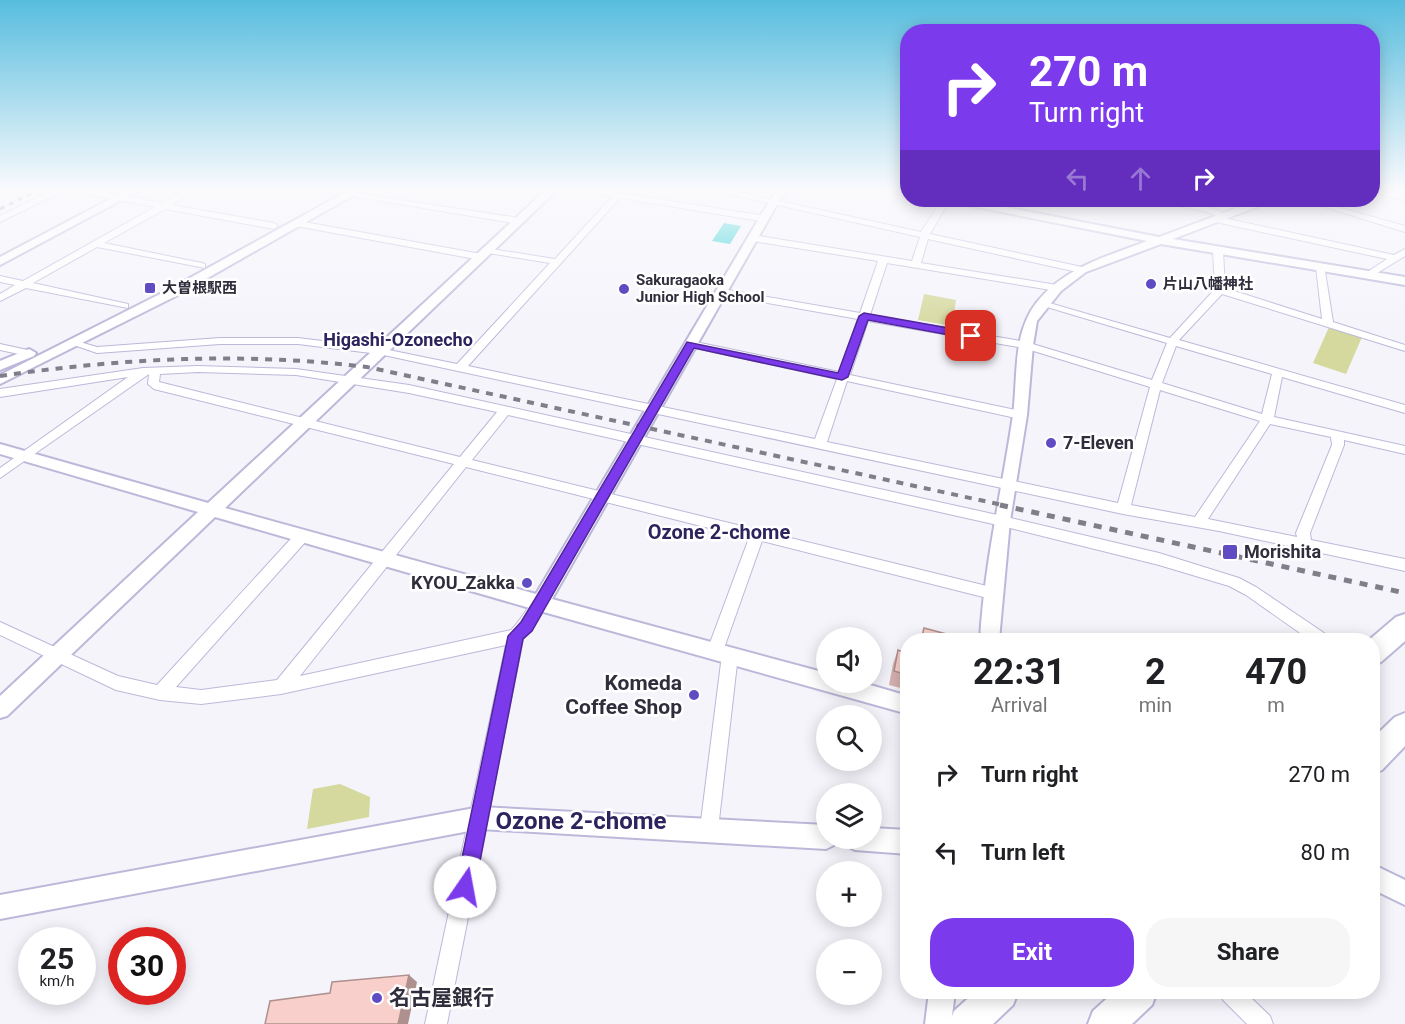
<!DOCTYPE html>
<html lang="en">
<head>
<meta charset="utf-8">
<style>
	:root { --surface:#fff; --page:#f6f6f6; --text:#202124; --muted:#757577; --accent:#7c3aed }
	body { margin:0; font-family:Roboto,"Noto Sans JP",sans-serif; background:var(--page); color:var(--text); height:100vh; display:flex; flex-direction:column; font-size:22px; white-space:nowrap }
	* { box-sizing:border-box; margin:0 }
	p { font-size:20px; color:var(--muted) }
	.icon { flex:none; width:33px; height:33px; fill:none; stroke:currentColor; stroke-width:2; stroke-linecap:round; stroke-linejoin:round }
	.map { position:relative; flex:1; overflow:hidden }
	.drawer { position:absolute; left:900px; top:633px; width:480px; height:366px; display:flex; flex-direction:column; background:var(--surface); border-radius:24px; box-shadow:0 3px 15px #0003 }
	.drawer>* { flex:none }
	.top-card { position:absolute; left:900px; top:24px; width:480px; height:183px; border-radius:24px; box-shadow:0 3px 15px #0003; background:#7c3aed; color:#fff; overflow:hidden }
	.tools { position:absolute; left:816px; top:627px; display:grid; gap:12px }
	.tools a { display:grid; place-items:center; width:66px; height:66px; border-radius:50%; background:var(--surface); box-shadow:0 3px 15px #0003; font-size:30px }
	.speed { position:absolute; left:18px; top:927px; display:flex; gap:12px; font-size:30px; font-weight:700; text-align:center }
	.speed>* { display:grid; place-content:center; width:78px; height:78px; border-radius:50%; background:var(--surface); box-shadow:0 3px 15px #0003; line-height:1 }
	.speed small { font-size:15px; font-weight:400 }
	.speed .limit { border:9px solid #d22; background:#fff; color:#111 }
	.pin { position:absolute; display:grid; place-items:center; width:51px; height:51px; color:#fff; margin:-26px; border-radius:12px; box-shadow:0 3px 9px #0006 }
	.me { position:absolute; width:66px; margin:-33px; rotate:12deg; stroke-linejoin:round; filter:drop-shadow(0 0 4px #0008) }
	.turn { display:flex; align-items:center; gap:21px; height:126px; padding:0 30px; font-size:27px }
	.turn .icon { width:78px; height:78px; stroke-width:2.5 }
	.turn b { display:block; font-size:42px; line-height:51px }
	.lanes { display:flex; align-items:center; height:57px; padding:0 30px; background:#0003; justify-content:center; gap:30px; direction:ltr }
	.lanes .off { opacity:.35 }
	.eta { display:flex; justify-content:space-evenly; align-items:center; height:102px; text-align:center }
	.eta b { font-size:36px; font-weight:700; line-height:42px }
	.action { display:flex; gap:12px; margin-top:auto; padding:12px 30px }
	.action a { flex:1; height:69px; border-radius:24px; background:var(--accent); color:#fff; font-size:24px; font-weight:700; line-height:69px; text-align:center }
	.action a+a { background:var(--page); color:var(--text) }
	ul { padding:0; list-style:none }
	li { display:flex; align-items:center; gap:18px; height:78px; padding:0 30px }
	li div { flex:1 }
	li b { display:block; font-size:22px }
	li em { font-style:normal }
	.map>svg:first-child { display:block }
	.green { fill:#d5d99d }
	.water { fill:#1fcbd0 }
	.lines { fill:none; stroke-linecap:round; stroke-linejoin:round }
	.minor-casing { stroke:#bcb8d9; stroke-width:2 }
	.tertiary-casing { stroke:#bcb8d9; stroke-width:4 }
	.trunk-casing { stroke:#bcb8d9; stroke-width:4 }
	.minor { fill:#fff; fill-rule:evenodd }
	.tertiary { fill:#fff; fill-rule:evenodd }
	.trunk { fill:#fff; fill-rule:evenodd }
	.rail-far2 { stroke:#7f7e89; stroke-width:3; stroke-dasharray:5 5; stroke-linecap:butt }
	.rail-far1 { stroke:#7f7e89; stroke-width:4; stroke-dasharray:7 7; stroke-linecap:butt }
	.rail { stroke:#7f7e89; stroke-width:5; stroke-dasharray:8 8; stroke-linecap:butt }
	.wall { fill:#d6b2af }
	.shaded-wall { fill:#ae918e }
	.building { fill:#f9cfcb; stroke:#ae918e; stroke-width:1.5 }
	.route { fill:#7c3aed; stroke:#51269a; stroke-width:1.5 }
	.poi-dot { fill:#614bc3; stroke:#fff; stroke-width:2 }
	.labels { text-anchor:middle; stroke-width:5; stroke-linejoin:round; paint-order:stroke }
	.far-poi-label { font-size:15px; font-weight:bold; fill:#302e3c; stroke:#fff; text-anchor:start }
	.far-quarter-label { font-size:18px; font-weight:bold; fill:#2d235d; stroke:#fff }
	.poi-label { font-size:18px; font-weight:bold; fill:#302e3c; stroke:#fff; text-anchor:start }
	.neighbourhood-label { font-size:20px; font-weight:bold; fill:#2d235d; stroke:#fff }
	.near-poi-label { font-size:21px; font-weight:bold; fill:#302e3c; stroke:#fff; text-anchor:end }
	.near-neighbourhood-label { font-size:24px; font-weight:bold; fill:#2d235d; stroke:#fff }
</style>
</head>
<body>
<div class="map">
<svg width="1405" height="1024" viewBox="0 0 1405 1024">
	<rect width="100%" height="100%" fill="#f5f4fb"/>
	<path class="green" d="M924 294 956 300 952 326 918 320Z
		M1329 327 1362 337 1346 374 1313 363Z
		M340 784 370 797 369 817 307 829 313 789Z"/>
	<path class="water" d="M724 223 741 226 730 244 712 241Z"/>
	<g class="lines">
		<defs>
			<path id="minor" d="M56 188H83L162 203 188 188H199L172 205 274 223 278 226 274 229 165 209 104 243 202 263 205 264V268L97 247 33 283 128 304V308L26 288 0 301V294L15 285 0 282V276L23 281 155 207 65 190 0 222V216Z
				M315 188H333L343 192 339 194Z
				M567 188H589L765 216 769 219 765 222 620 198 468 366 815 439 837 379 691 347 686 344 691 341 839 372 858 319 722 295 717 292 722 289 860 313 878 261 753 241 748 238 753 235 912 261 920 237 702 188H719L921 232 942 200H950L930 234 1082 267 1087 270 1082 273 928 239 921 263 1057 285 1062 288 1057 291 887 263 870 315 1026 342 1152 380 1167 343 1037 304 1042 301 1046 302 1170 338 1215 289 1213 251 1218 248 1223 251 1225 288 1322 319 1316 267 1324 265 1333 322 1405 345V351L1222 294 1179 340 1405 405V413L1282 377 1274 417 1405 446V454L1344 440V445L1310 533 1311 540 1405 559V571L1219 531 1123 514 379 354 298 344H220L97 353 68 343 73 340 97 347 220 338H298L379 348 457 364 550 263 488 253 485 252V248L555 259 612 197ZM868 321 1024 348 1150 387 1118 503 827 442 847 381 1020 419 1026 415 1020 411 850 375ZM1176 346 1272 374 1262 414 1162 383ZM1160 390 1260 421 1195 517 1131 505ZM1270 424 1331 437 1332 445 1296 533 1297 537 1208 519Z
				M1372 188 1405 195V201L1372 192Z
				M348 192 519 218 523 221 519 224 351 196H348Z
				M1152 200C1175 197 1204 205 1226 214L1227 216 1224 218 1394 255 1405 249V256L1369 278 1364 275 1366 273 1387 259 1211 221V217H1219L1206 212Z
				M1302 200H1313L1405 226V232Z
				M299 221 481 254 486 257 481 260 296 226 295 224Z
				M0 344 32 351 33 353 28 356 0 350Z
				M198 366 296 369 409 385 1002 516 1159 553 1239 578 1256 587 1327 635 1329 640H1310L1246 595 1229 586 1159 565 1002 526 508 415 472 460 995 588 1000 590 1002 594 1000 598 995 600 762 541 723 651 721 656 715 658 709 656 707 651 749 538 466 467 300 676 511 630C519 623 529 604 536 599 540 597 541 598 545 600L548 604 531 631 523 639 447 1024H425L506 645 281 694 201 704 160 700 116 690 0 635V622L118 676 157 685 298 531H308L310 535 308 539 176 687 201 690 277 680 454 464 154 389 148 384 149 374 0 478V468L128 377 0 397V389L143 368ZM198 372 296 375 409 393 497 412 460 457 159 382 160 374Z
				M730 648 736 650 738 655 718 829 716 836 709 838 702 836 700 829 722 655 724 650Z
				M1220 992H1245L1270 1016 1273 1024H1247L1223 1000Z"/>
			<path id="tertiary" d="M131 188H144L0 265V257Z
				M353 188H366L176 296 0 384V375L168 290Z
				M548 188H559L225 508 536 594 770 200 779 188H790L779 201 552 599 826 673V682H860L908 696V714L540 611 215 517 7 716 0 718V696L198 512 0 454V444L208 503Z
				M895 188H908V193L896 190Z
				M951 200H969L1159 237 1258 200H1271L1270 202 1173 239 1405 277V285L1161 244 1086 272 1061 291 1037 321 1033 345 1027 415 1010 521 999 640H980C984 565 1002 490 1013 415 1018 378 1012 333 1037 302 1065 267 1108 256 1147 241L956 203Z
				M29 349 36 353 34 356 0 370V361Z
				M480 807 826 825V838H837L834 845 826 849 480 829 0 919V895Z
				M872 828 908 830V854L855 850 847 846 844 838H872Z
				M1372 864 1405 880V905L1372 889Z
				M929 992H955L951 1024H925Z"/>
			<path id="trunk" d="M1405 614V641L1381 662 1372 665V640H1369L1396 617Z
				M1405 713V746L1382 770 1372 774V739L1395 717Z
				M975 992H1018L1013 1005 993 1024H949L954 1011Z
				M1114 992H1157L1152 1005 1132 1024H1088L1093 1011Z"/>
		</defs>
		<use href="#minor" class="minor-casing"/>
		<use href="#tertiary" class="tertiary-casing"/>
		<use href="#trunk" class="trunk-casing"/>
		<use href="#minor" class="minor"/>
		<use href="#tertiary" class="tertiary"/>
		<use href="#trunk" class="trunk"/>
		<path class="rail-far2" d="M0 209 42 188"/>
		<path class="rail-far1" d="M0 376C123 358 243 352 367 367L1007 506"/>
		<path class="rail" d="M1000 505 1405 593"/>
	</g>
	<path class="wall" d="M898 650 908 654V690L889 685 893 664Z"/>
	<path class="shaded-wall" d="M409 975 417 982 408 1024H398Z"/>
	<path class="building" d="M924 628 969 640H921Z
		M898 650 908 654V675L894 671Z
		M409 975 398 1024H265L270 1001 330 993 332 982Z"/>
	<linearGradient id="sky" x2="0" y2="1"><stop stop-color="#57bdde"/><stop offset="0.57" stop-color="#fafafd"/><stop offset="1" stop-color="#fafafd" stop-opacity="0"/></linearGradient>
	<rect width="1405" height="332" fill="url(#sky)"/>
	<path class="route" d="M864 313 971 332 977 336 971 339 868 320 848 377 842 380 694 348 545 608 532 631 523 639 475 887 472 894 465 897 458 894 456 887 508 636 521 622 535 599 687 342 838 373 859 316Z"/>
	<g class="poi-dot">
		<circle cx="1151" cy="284" r="6"/>
		<rect x="144" y="282" width="12" height="12" rx="3"/>
		<circle cx="624" cy="289" r="6"/>
		<circle cx="1051" cy="443" r="6"/>
		<rect x="1222" y="544" width="16" height="16" rx="3"/>
		<circle cx="527" cy="583" r="6"/>
		<circle cx="694" cy="695" r="6"/>
		<circle cx="377" cy="998" r="6"/>
	</g>
	<g class="labels">
		<g class="far-poi-label">
			<text x="636" y="285">Sakuragaoka<tspan x="636" dy="17">Junior High School</tspan></text>
			<text x="1163" y="289">片山八幡神社</text>
			<text x="162" y="293">大曽根駅西</text>
		</g>
		<g class="far-quarter-label">
			<text x="398" y="346">Higashi-Ozonecho</text>
		</g>
		<g class="poi-label">
			<text x="1063" y="449">7-Eleven</text>
			<text x="1244" y="558">Morishita</text>
			<text x="515" y="589" text-anchor="end">KYOU_Zakka</text>
		</g>
		<g class="neighbourhood-label">
			<text x="719" y="539">Ozone 2-chome</text>
		</g>
		<g class="near-poi-label">
			<text x="682" y="690">Komeda<tspan x="682" dy="24">Coffee Shop</tspan></text>
			<text x="389" y="1005" text-anchor="start">名古屋銀行</text>
		</g>
		<g class="near-neighbourhood-label">
			<text x="581" y="829">Ozone 2-chome</text>
		</g>
	</g>
</svg>
<div class="tools">
<a><svg class="icon" aria-label="sound" viewBox="0 0 24 24"><path d="M4 9h4l5-4v14l-5-4H4zM17 9q2 3 0 6"/></svg></a>
<a><svg class="icon" aria-label="search" viewBox="0 0 24 24"><circle cx="10" cy="10" r="6"/><path d="M15 15l6 6"/></svg></a>
<a><svg class="icon" aria-label="layers" viewBox="0 0 24 24"><path d="M12 4l9 5-9 5-9-5zM3 14l9 5 9-5"/></svg></a>
<a>+</a>
<a>−</a>
</div>
<div class="speed"><div>25<small>km/h</small></div><div class="limit">30</div></div>
<div class="pin" style="left:971px;top:336px;background:#d93025"><svg class="icon" aria-label="arrive" viewBox="0 0 24 24"><path d="M6 21V4h12l-3 4 3 4H6"/></svg></div>
<svg class="me" style="left:465px;top:887px" viewBox="-20 -20 40 40"><circle r="19" fill="#fff"/><path d="M0-13L10 11 0 6-10 11z" fill="#7c3aed"/></svg>
<div class="top-card">
<div class="turn"><svg class="icon" aria-label="right" viewBox="0 0 24 24"><path d="M7 20v-9h11M14 6l5 5-5 5"/></svg><div><b>270 m</b>Turn right</div></div>
<div class="lanes"><svg class="icon off" aria-label="left" viewBox="0 0 24 24"><path d="M17 20v-9H6M10 6l-5 5 5 5"/></svg><svg class="icon off" aria-label="ahead" viewBox="0 0 24 24"><path d="M12 20V5M6 11l6-6 6 6"/></svg><svg class="icon" aria-label="right" viewBox="0 0 24 24"><path d="M7 20v-9h11M14 6l5 5-5 5"/></svg></div>
</div>
<section class="drawer">
<div class="eta">
<div><b>22:31</b><p>Arrival</p></div>
<div><b>2</b><p>min</p></div>
<div><b>470</b><p>m</p></div>
</div>
<ul>
<li><svg class="icon" aria-label="right" viewBox="0 0 24 24"><path d="M7 20v-9h11M14 6l5 5-5 5"/></svg><div><b>Turn right</b></div><em>270 m</em></li>
<li><svg class="icon" aria-label="left" viewBox="0 0 24 24"><path d="M17 20v-9H6M10 6l-5 5 5 5"/></svg><div><b>Turn left</b></div><em>80 m</em></li>
</ul>
<div class="action"><a>Exit</a><a>Share</a></div>
</section>
</div>
</body>
</html>
